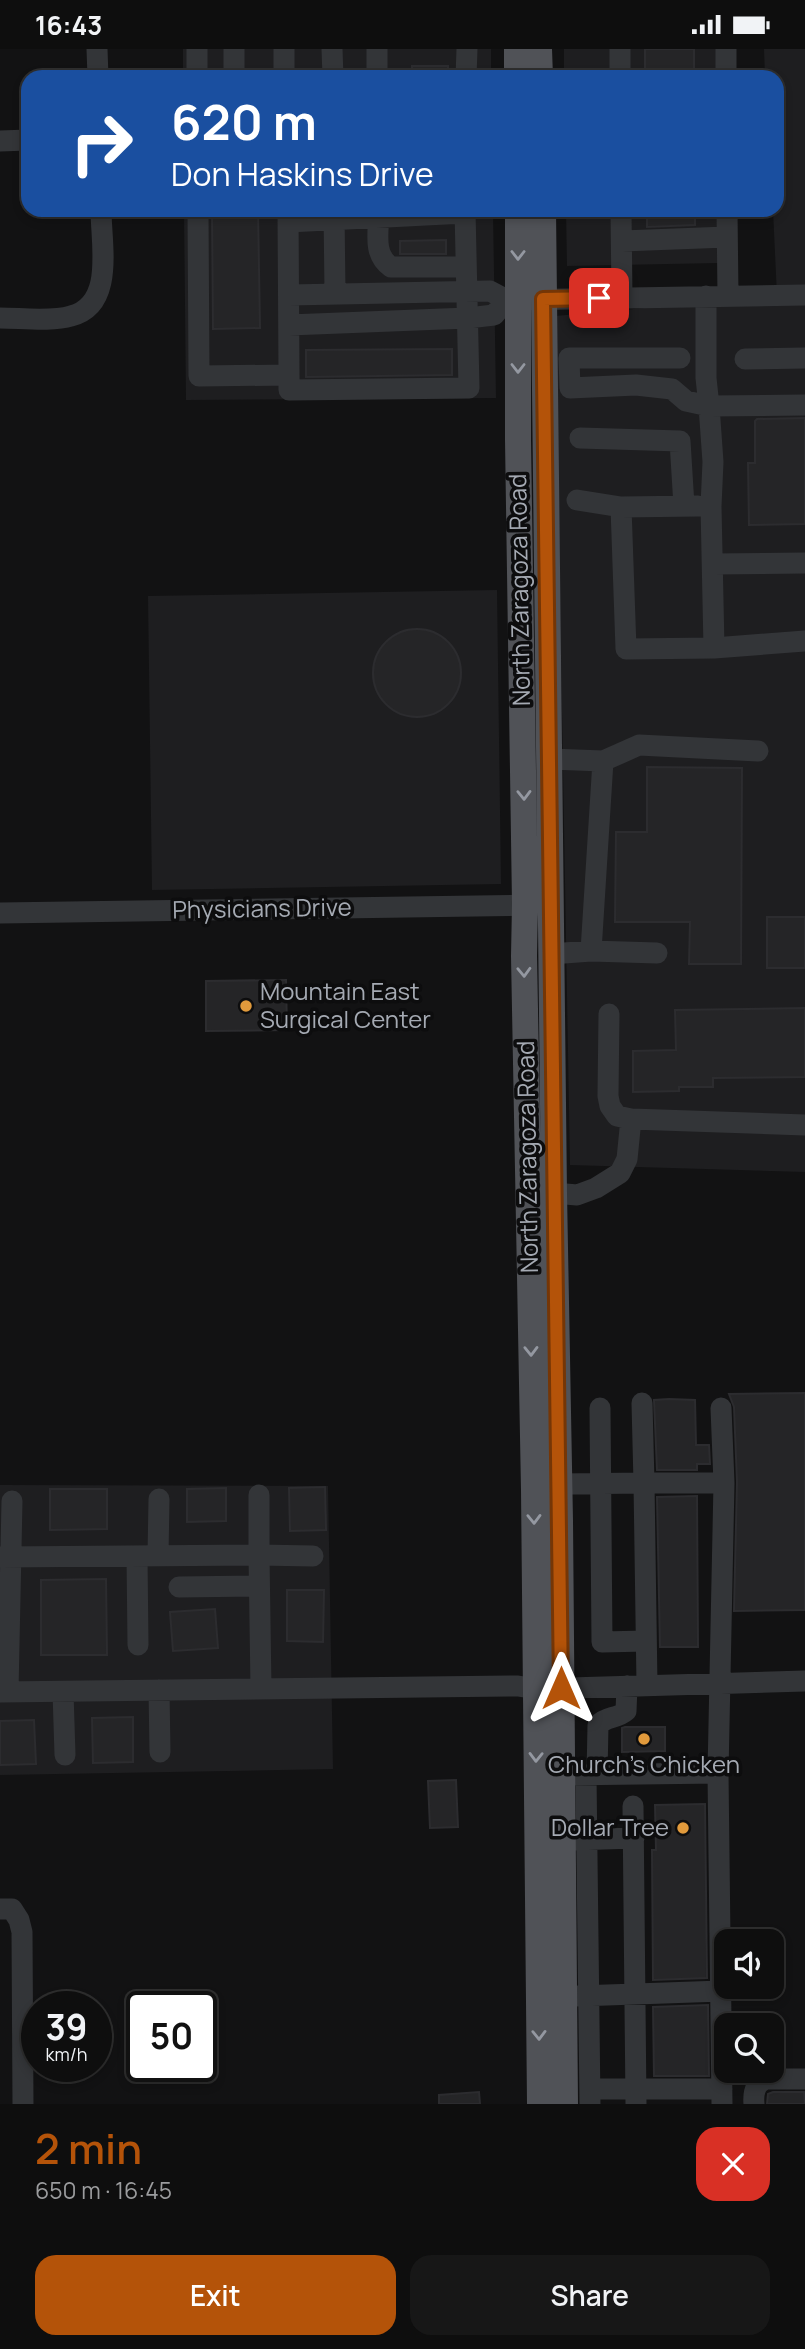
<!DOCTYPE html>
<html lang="en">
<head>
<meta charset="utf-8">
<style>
	:root { --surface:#0e0e0e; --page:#171717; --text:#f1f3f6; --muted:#9b9c9e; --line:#2e2e2e; --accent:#b45309 }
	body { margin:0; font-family:Manrope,sans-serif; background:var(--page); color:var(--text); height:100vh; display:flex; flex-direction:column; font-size:26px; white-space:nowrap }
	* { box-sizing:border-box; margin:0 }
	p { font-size:23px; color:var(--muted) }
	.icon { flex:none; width:38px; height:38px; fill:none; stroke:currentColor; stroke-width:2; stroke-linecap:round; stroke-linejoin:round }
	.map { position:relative; height:2055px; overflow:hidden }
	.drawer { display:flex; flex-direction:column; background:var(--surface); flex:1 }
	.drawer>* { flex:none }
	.top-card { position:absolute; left:21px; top:21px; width:763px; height:147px; border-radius:21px; box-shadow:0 4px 10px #0003,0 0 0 2px var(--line); background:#1a4fa0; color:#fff; overflow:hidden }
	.tools { position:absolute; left:714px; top:1880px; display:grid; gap:14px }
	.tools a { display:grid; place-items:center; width:70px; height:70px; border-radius:14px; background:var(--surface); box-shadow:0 4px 10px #0003,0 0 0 2px var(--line); font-size:35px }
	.speed { position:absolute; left:21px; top:1942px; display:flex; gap:14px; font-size:35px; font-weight:700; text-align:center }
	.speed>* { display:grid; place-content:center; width:91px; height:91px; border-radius:50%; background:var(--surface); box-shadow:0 4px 10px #0003,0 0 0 2px var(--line); line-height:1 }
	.speed small { font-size:18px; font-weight:400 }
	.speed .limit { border:4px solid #111; border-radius:10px; background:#fff; color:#111 }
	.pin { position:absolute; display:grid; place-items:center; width:60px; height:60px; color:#fff; margin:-30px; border-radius:14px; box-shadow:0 4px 10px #0006 }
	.me { position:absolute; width:77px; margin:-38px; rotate:0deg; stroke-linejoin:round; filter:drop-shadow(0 0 5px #0008) }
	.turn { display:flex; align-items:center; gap:24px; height:147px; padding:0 35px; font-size:32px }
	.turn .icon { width:91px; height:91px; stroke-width:2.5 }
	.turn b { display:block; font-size:49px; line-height:60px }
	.round { display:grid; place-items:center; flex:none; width:74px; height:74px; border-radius:21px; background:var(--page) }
	.summary { display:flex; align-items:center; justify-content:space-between; height:119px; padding:0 35px }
	h1 { font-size:42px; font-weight:600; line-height:52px; color:var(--accent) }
	.cta { display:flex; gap:14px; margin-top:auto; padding:14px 35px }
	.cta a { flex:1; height:80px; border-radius:21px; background:var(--accent); color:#fff; font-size:28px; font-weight:600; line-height:80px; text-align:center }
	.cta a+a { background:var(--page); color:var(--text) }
	.status { display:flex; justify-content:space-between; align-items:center; height:49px; padding:0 35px; background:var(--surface); direction:ltr }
	.status svg { height:19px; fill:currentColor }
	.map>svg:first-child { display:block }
	.built { fill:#1e1e20 }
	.building { fill:#252527; stroke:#2c2c2f; stroke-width:2 }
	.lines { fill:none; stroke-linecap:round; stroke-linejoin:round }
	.minor { stroke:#333538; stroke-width:21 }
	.major { stroke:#505257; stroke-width:26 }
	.oneway { stroke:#9498a1 }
	.route-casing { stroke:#753606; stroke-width:18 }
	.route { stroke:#b45309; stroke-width:12 }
	.poi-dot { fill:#e19a3c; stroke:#0d0d0e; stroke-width:2.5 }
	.labels { text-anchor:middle; stroke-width:7; stroke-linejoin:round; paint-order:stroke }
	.street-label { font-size:24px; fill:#a5aab3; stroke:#0d0d0e }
	.poi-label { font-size:24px; fill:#a5aab3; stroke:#0d0d0e; text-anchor:start }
</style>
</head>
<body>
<div class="status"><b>16:43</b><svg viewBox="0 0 49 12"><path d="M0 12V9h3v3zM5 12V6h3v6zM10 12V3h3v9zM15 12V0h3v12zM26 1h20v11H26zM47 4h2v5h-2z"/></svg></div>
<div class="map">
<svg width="805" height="2055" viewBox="0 0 805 2055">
	<rect width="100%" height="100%" fill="#121213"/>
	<path class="built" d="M183 0H491V28H183Z
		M564 0H716V28H564Z
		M764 0H805V1123L570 1116 555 267 777 247 773 161H777V28H765Z
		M184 161H493L496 349 186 351Z
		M566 161H719V214L567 217Z
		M497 541 501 835 152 841 148 547Z
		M0 1436 328 1437 333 1720 0 1726Z"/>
	<path class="building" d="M645 0H694V28H645Z
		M412 17H448V28H412Z
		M212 161H258L260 279 213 280Z
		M647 161H695V176L647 178Z
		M446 191V205H400V192Z
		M452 300V326L306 328V301Z
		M805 369V475L749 476 748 414H755V372L757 370Z
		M373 624a44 44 0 1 1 88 0a44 44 0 1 1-88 0Z
		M647 718 742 719 741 915H689L690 873H615L616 783H647Z
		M767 868H805V919H767Z
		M286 931 287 981 206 982V932Z
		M805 959V1028L713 1029V1038H679V1042L633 1043V1002L676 1001 675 961Z
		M805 1344V1561L734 1562 737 1433 734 1358 729 1345Z
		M669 1350 695 1351 696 1396H709L710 1415H697V1421H657L654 1351Z
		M325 1438 326 1481 290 1482 289 1439Z
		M226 1439V1472L187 1473V1440Z
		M50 1440H107V1480L50 1481Z
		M697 1447 698 1598H660L657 1448Z
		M106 1530 107 1606H41V1531Z
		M287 1541H324L323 1593 287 1592Z
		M215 1560 218 1599 173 1602 170 1563Z
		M133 1668V1713L93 1714 92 1669Z
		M34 1671 36 1715 0 1716V1672Z
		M625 1678H665V1702L622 1703V1679Z
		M456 1731 458 1778 430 1779 428 1732Z
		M705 1755 707 1929 653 1931 652 1801H656L655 1756Z
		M708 1956 709 2027H654L653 1958Z
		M479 2043 480 2055H439V2046Z
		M773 2043H804L805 2055H767L768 2045Z"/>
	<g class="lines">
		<path class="minor" d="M97 0 98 28
			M197 0V28
			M284 0V28
			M332 0 333 28
			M377 0V28
			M726 0V28
			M234 28V0
			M466 28 467 0
			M620 28V0
			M0 92 28 91
			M198 161 199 327 289 326 288 161
			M334 161 335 244
			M379 161C379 182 372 205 391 218H466
			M621 161 622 248
			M727 161 728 247
			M288 173 465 164
			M622 192 727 188
			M289 246 490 242 507 251 805 246
			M706 247V329L709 357 805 356
			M0 269C21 269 52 273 71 267 115 256 101 195 101 161
			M289 276 468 269 494 266 507 251
			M680 309H569L570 339 636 336 672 340 686 352 709 357 713 413 711 457 714 599 805 592
			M745 310 805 309
			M289 326V341L469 339 465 161
			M580 389 680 392 684 457
			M577 451 621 458 698 457
			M621 458 626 600 714 599
			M713 515 805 514
			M550 710 603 712 639 696 758 702
			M0 864 540 856
			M591 902 603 712
			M551 905 591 902 657 904
			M609 965 608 1047 610 1057 617 1067 631 1070
			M554 1144 577 1146 596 1139 620 1124 627 1110 631 1070 805 1076
			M642 1354 644 1434H724L721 1359
			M600 1359 602 1593 646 1592
			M559 1435 644 1434 647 1636
			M259 1446V1506L313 1507
			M137 1507 138 1596
			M158 1507 159 1450
			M0 1508 259 1506 261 1640
			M179 1538 259 1537
			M159 1641 160 1703
			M0 1643 518 1637 536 1640 805 1632
			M8 1643 12 1452
			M63 1643 65 1706
			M718 1724 722 2055
			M563 1726 718 1724 724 1434
			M586 1726 590 2055
			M597 1726 598 1676C606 1667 617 1670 626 1662L627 1637
			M633 1757 636 2055
			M573 1791 634 1789
			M0 1860H12L19 1871 22 1883 23 2055
			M578 1947 722 1942
			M590 2040H722
			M754 2055C753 2044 755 2035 765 2030H805"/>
		<path class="major" d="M517 0V28
			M539 0 540 28
			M518 161V391L525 855 524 907 534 1441 540 2055
			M543 161 554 1144 560 1472 565 2055"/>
	</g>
	<defs><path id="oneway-chevron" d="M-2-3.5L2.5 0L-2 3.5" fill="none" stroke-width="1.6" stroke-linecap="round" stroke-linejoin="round" transform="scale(1.75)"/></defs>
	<g class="oneway">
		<use href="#oneway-chevron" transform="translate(518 206) rotate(90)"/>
		<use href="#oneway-chevron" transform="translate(518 319) rotate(90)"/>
		<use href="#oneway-chevron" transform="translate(524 746) rotate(89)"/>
		<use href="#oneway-chevron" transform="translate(524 923) rotate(88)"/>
		<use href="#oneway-chevron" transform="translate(531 1302) rotate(89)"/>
		<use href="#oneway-chevron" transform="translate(534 1470) rotate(89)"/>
		<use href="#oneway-chevron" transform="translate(536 1708) rotate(91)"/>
		<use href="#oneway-chevron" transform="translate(539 1986) rotate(89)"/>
	</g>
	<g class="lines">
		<defs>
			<path id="route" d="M561 1639 543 250 599 249"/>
		</defs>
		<use href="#route" class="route-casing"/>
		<use href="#route" class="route"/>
	</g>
	<g class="poi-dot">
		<circle cx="246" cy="957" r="7"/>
		<circle cx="644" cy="1690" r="7"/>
		<circle cx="683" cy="1779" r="7"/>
	</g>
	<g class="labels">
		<g class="street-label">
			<text transform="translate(520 541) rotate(-91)" y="8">North Zaragoza Road</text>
			<text transform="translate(262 860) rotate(-1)" y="8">Physicians Drive</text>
			<text transform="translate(528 1108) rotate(-91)" y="8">North Zaragoza Road</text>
		</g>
		<g class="poi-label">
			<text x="260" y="951">Mountain East<tspan x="260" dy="28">Surgical Center</tspan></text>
			<text x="644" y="1724" text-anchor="middle">Church's Chicken</text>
			<text x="669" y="1787" text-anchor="end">Dollar Tree</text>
		</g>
	</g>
</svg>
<div class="tools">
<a><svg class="icon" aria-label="sound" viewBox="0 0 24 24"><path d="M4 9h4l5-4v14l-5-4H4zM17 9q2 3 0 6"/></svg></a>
<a><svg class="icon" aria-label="search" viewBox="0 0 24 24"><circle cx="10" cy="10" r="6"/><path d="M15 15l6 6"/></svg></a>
</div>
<div class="speed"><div>39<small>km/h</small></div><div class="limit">50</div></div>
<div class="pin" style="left:599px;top:249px;background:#d93025"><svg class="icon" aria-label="arrive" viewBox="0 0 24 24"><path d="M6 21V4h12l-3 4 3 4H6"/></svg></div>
<svg class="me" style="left:561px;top:1639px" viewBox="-20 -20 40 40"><path d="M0-17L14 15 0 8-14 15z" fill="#b45309" stroke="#fff" stroke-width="4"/></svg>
<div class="top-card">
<div class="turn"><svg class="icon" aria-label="right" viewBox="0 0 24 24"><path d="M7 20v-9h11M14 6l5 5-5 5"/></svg><div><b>620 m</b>Don Haskins Drive</div></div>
</div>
</div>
<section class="drawer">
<div class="summary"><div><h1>2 min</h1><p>650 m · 16:45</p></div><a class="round" style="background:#d93025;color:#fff"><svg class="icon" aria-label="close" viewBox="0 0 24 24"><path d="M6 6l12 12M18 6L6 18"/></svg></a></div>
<div class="cta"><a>Exit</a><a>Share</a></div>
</section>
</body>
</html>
